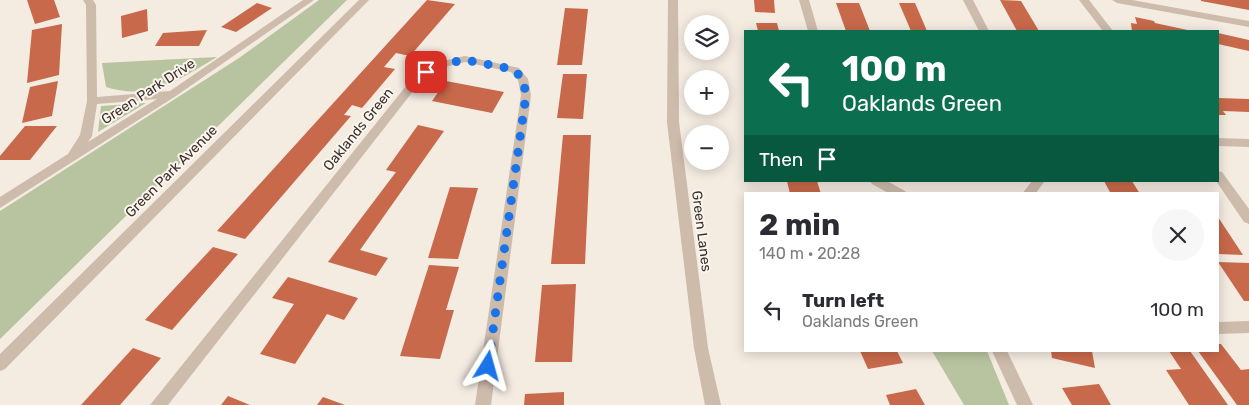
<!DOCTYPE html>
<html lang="en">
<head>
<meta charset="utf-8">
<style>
	:root { --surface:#fff; --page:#f7f7f7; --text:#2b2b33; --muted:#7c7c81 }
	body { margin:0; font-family:Rubik,sans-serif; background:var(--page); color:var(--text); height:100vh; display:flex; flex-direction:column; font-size:19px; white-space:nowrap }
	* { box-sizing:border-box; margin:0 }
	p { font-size:16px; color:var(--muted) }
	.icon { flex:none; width:28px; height:28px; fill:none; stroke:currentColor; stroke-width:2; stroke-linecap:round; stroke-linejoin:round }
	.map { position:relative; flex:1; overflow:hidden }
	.drawer { position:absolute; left:744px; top:192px; width:475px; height:160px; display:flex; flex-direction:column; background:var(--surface); border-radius:0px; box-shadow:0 2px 12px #0003 }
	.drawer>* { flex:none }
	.hud { position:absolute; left:744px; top:30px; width:475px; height:152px; border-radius:0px; box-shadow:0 2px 12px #0003; background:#0b6e4f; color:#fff; overflow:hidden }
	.buttons { position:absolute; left:684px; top:15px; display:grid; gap:10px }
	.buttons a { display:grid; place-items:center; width:45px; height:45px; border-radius:50%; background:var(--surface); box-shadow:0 2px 12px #0003; font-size:25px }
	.pin { position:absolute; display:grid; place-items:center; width:42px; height:42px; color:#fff; margin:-21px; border-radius:10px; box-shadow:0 2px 8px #0006 }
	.me { position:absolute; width:55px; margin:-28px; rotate:8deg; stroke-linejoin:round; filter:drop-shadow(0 0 4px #0008) }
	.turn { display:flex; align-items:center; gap:18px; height:105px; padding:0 15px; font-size:22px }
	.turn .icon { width:65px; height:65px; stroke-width:2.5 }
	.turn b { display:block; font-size:35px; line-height:42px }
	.then { display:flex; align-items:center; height:48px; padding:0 15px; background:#0003; gap:10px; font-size:19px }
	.round { display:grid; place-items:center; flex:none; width:52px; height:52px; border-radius:26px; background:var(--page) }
	.overview { display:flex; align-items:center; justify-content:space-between; height:85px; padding:0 15px }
	h1 { font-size:30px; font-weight:700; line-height:38px }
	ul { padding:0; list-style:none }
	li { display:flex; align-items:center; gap:15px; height:65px; padding:0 15px }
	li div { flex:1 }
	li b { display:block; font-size:19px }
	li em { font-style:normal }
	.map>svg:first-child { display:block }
	.green { fill:#b8c4a0 }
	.building { fill:#c8694b }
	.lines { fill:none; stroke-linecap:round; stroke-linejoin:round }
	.minor { fill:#cdbbac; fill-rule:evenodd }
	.route { stroke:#1a73e8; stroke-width:9; stroke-dasharray:0 16.2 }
	.labels { text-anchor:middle; stroke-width:4; stroke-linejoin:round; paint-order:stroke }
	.street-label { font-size:14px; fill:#3b302b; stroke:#fbf5ee }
</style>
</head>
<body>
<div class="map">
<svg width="1249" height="405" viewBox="0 0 1249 405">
	<rect width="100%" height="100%" fill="#f4ebe1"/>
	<path class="green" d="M319 0H347L0 339V211L239 58Z
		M217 57C180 79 150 101 106 87L102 63Z
		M146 103 98 132 101 106Z
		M932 351H987L1009 405H964Z"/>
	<path class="building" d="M27 0H54L60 17 35 24Z
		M427 0 455 4 410 56 396 53 384 67 395 69 362 108 352 105 344 115 351 116 245 239 217 231Z
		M754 0H774L775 13 755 12Z
		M1000 0 1021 1 1039 31H1017Z
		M1201 0H1249V10L1201 1Z
		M257 3 272 8 236 32 221 27Z
		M836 3H859L870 31H846Z
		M899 3H915L927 31H911Z
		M565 8 588 9 582 65H557Z
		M147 9 148 31 122 38 121 16Z
		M1135 17 1154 21 1155 23 1192 31H1132L1131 23 1137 24Z
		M756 23H777L779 31H758Z
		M62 24 59 75 27 83 32 30Z
		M207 30 199 46H155L163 33Z
		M1218 33 1249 40V51L1218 44Z
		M563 74H587L583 119 557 118Z
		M58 81 52 116 22 123 30 87Z
		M446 81 504 92 492 113 432 101Z
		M1218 98 1249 99V112L1223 111 1226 115H1218Z
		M418 125 444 131 360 250 388 258 376 276 328 262 396 172 386 170Z
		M25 126H57L30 160H0V156Z
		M563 135H591L585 264H551Z
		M787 181H817L821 194H790Z
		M1104 181H1132L1140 194H1111Z
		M450 187 478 188 458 259 428 258Z
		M1218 217 1243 255 1218 254Z
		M213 247 238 254 172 330 145 320Z
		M1218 262 1249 263V301H1244Z
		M429 265 459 267 446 310H454L440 359 400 356Z
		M288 277 358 298 344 320 327 314 295 364 260 354 294 304 272 298Z
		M576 284 572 362H535L542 285Z
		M1218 344H1221L1241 370 1249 369V405H1237L1198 351H1218Z
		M133 348 161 358 120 405H81Z
		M860 351H897L903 363 868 369Z
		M1051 351H1092L1095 368 1052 358Z
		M1169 351H1190L1228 405H1189L1166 370 1181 369Z
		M1099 384 1111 405H1072L1062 388Z
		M916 389 925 405H890L886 395Z
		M564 392V405H524L525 394Z
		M228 396 250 405H221Z
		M323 397 345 405H317Z"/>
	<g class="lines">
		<path class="minor" d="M83 0H93L96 5 97 97 170 91 303 0H314L176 96 0 208V197L68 154 80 135 87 101 86 5ZM157 99 88 142 92 136 97 104Z
			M359 0H369L5 369 0 371V354Z
			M668 0H678L679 122 708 348 721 405H705L694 348 667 122Z
			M799 0H809L818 31H808Z
			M963 0H973L989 31H979Z
			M1079 0H1089L1113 31H1103Z
			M1112 0H1132L1249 21V27L1117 3Z
			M465 56 519 68 528 79 531 95 491 405H475L521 95 518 80 511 72 465 62 445 67 430 74 414 90 168 405H150L406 86C427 65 436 62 465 56Z
			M1218 138 1249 139V147L1218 146Z
			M1218 171 1222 172 1249 209V224L1244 222 1216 181Z
			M870 181H887L905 191 907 194H890L872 184Z
			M1032 181H1045L1035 194H1022Z
			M1249 321V333L1218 334V322Z
			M992 351H1007L1033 405H1017Z"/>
	</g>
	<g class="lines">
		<path class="route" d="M426 72 442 64 465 60 502 67 514 70 523 79 526 95 488 366"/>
	</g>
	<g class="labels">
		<g class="street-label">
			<text transform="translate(148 91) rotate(-33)" y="5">Green Park Drive</text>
			<text transform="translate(358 129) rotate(-51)" y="5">Oaklands Green</text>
			<text transform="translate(171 171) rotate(-45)" y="5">Green Park Avenue</text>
			<text transform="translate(702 231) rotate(83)" y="5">Green Lanes</text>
		</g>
	</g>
</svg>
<div class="buttons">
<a><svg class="icon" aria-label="layers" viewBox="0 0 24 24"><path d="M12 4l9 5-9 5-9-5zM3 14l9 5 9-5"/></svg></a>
<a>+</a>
<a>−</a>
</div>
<div class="pin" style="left:426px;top:72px;background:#d93025"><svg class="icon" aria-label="arrive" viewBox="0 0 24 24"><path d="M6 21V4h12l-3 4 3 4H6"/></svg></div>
<svg class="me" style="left:488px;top:366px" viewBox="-20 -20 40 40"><path d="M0-17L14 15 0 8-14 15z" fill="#1a73e8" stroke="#fff" stroke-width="4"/></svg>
<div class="hud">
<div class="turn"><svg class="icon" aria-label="left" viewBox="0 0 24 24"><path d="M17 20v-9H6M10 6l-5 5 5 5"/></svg><div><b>100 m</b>Oaklands Green</div></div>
<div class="then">Then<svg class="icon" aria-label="arrive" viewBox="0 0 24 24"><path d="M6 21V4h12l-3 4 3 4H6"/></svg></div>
</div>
<section class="drawer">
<div class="overview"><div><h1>2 min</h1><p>140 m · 20:28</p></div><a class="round"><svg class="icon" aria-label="close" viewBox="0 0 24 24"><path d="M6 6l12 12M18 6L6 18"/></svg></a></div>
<ul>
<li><svg class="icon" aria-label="left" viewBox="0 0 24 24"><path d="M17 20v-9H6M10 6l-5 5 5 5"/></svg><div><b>Turn left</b><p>Oaklands Green</p></div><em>100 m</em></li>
</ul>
</section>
</div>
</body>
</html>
